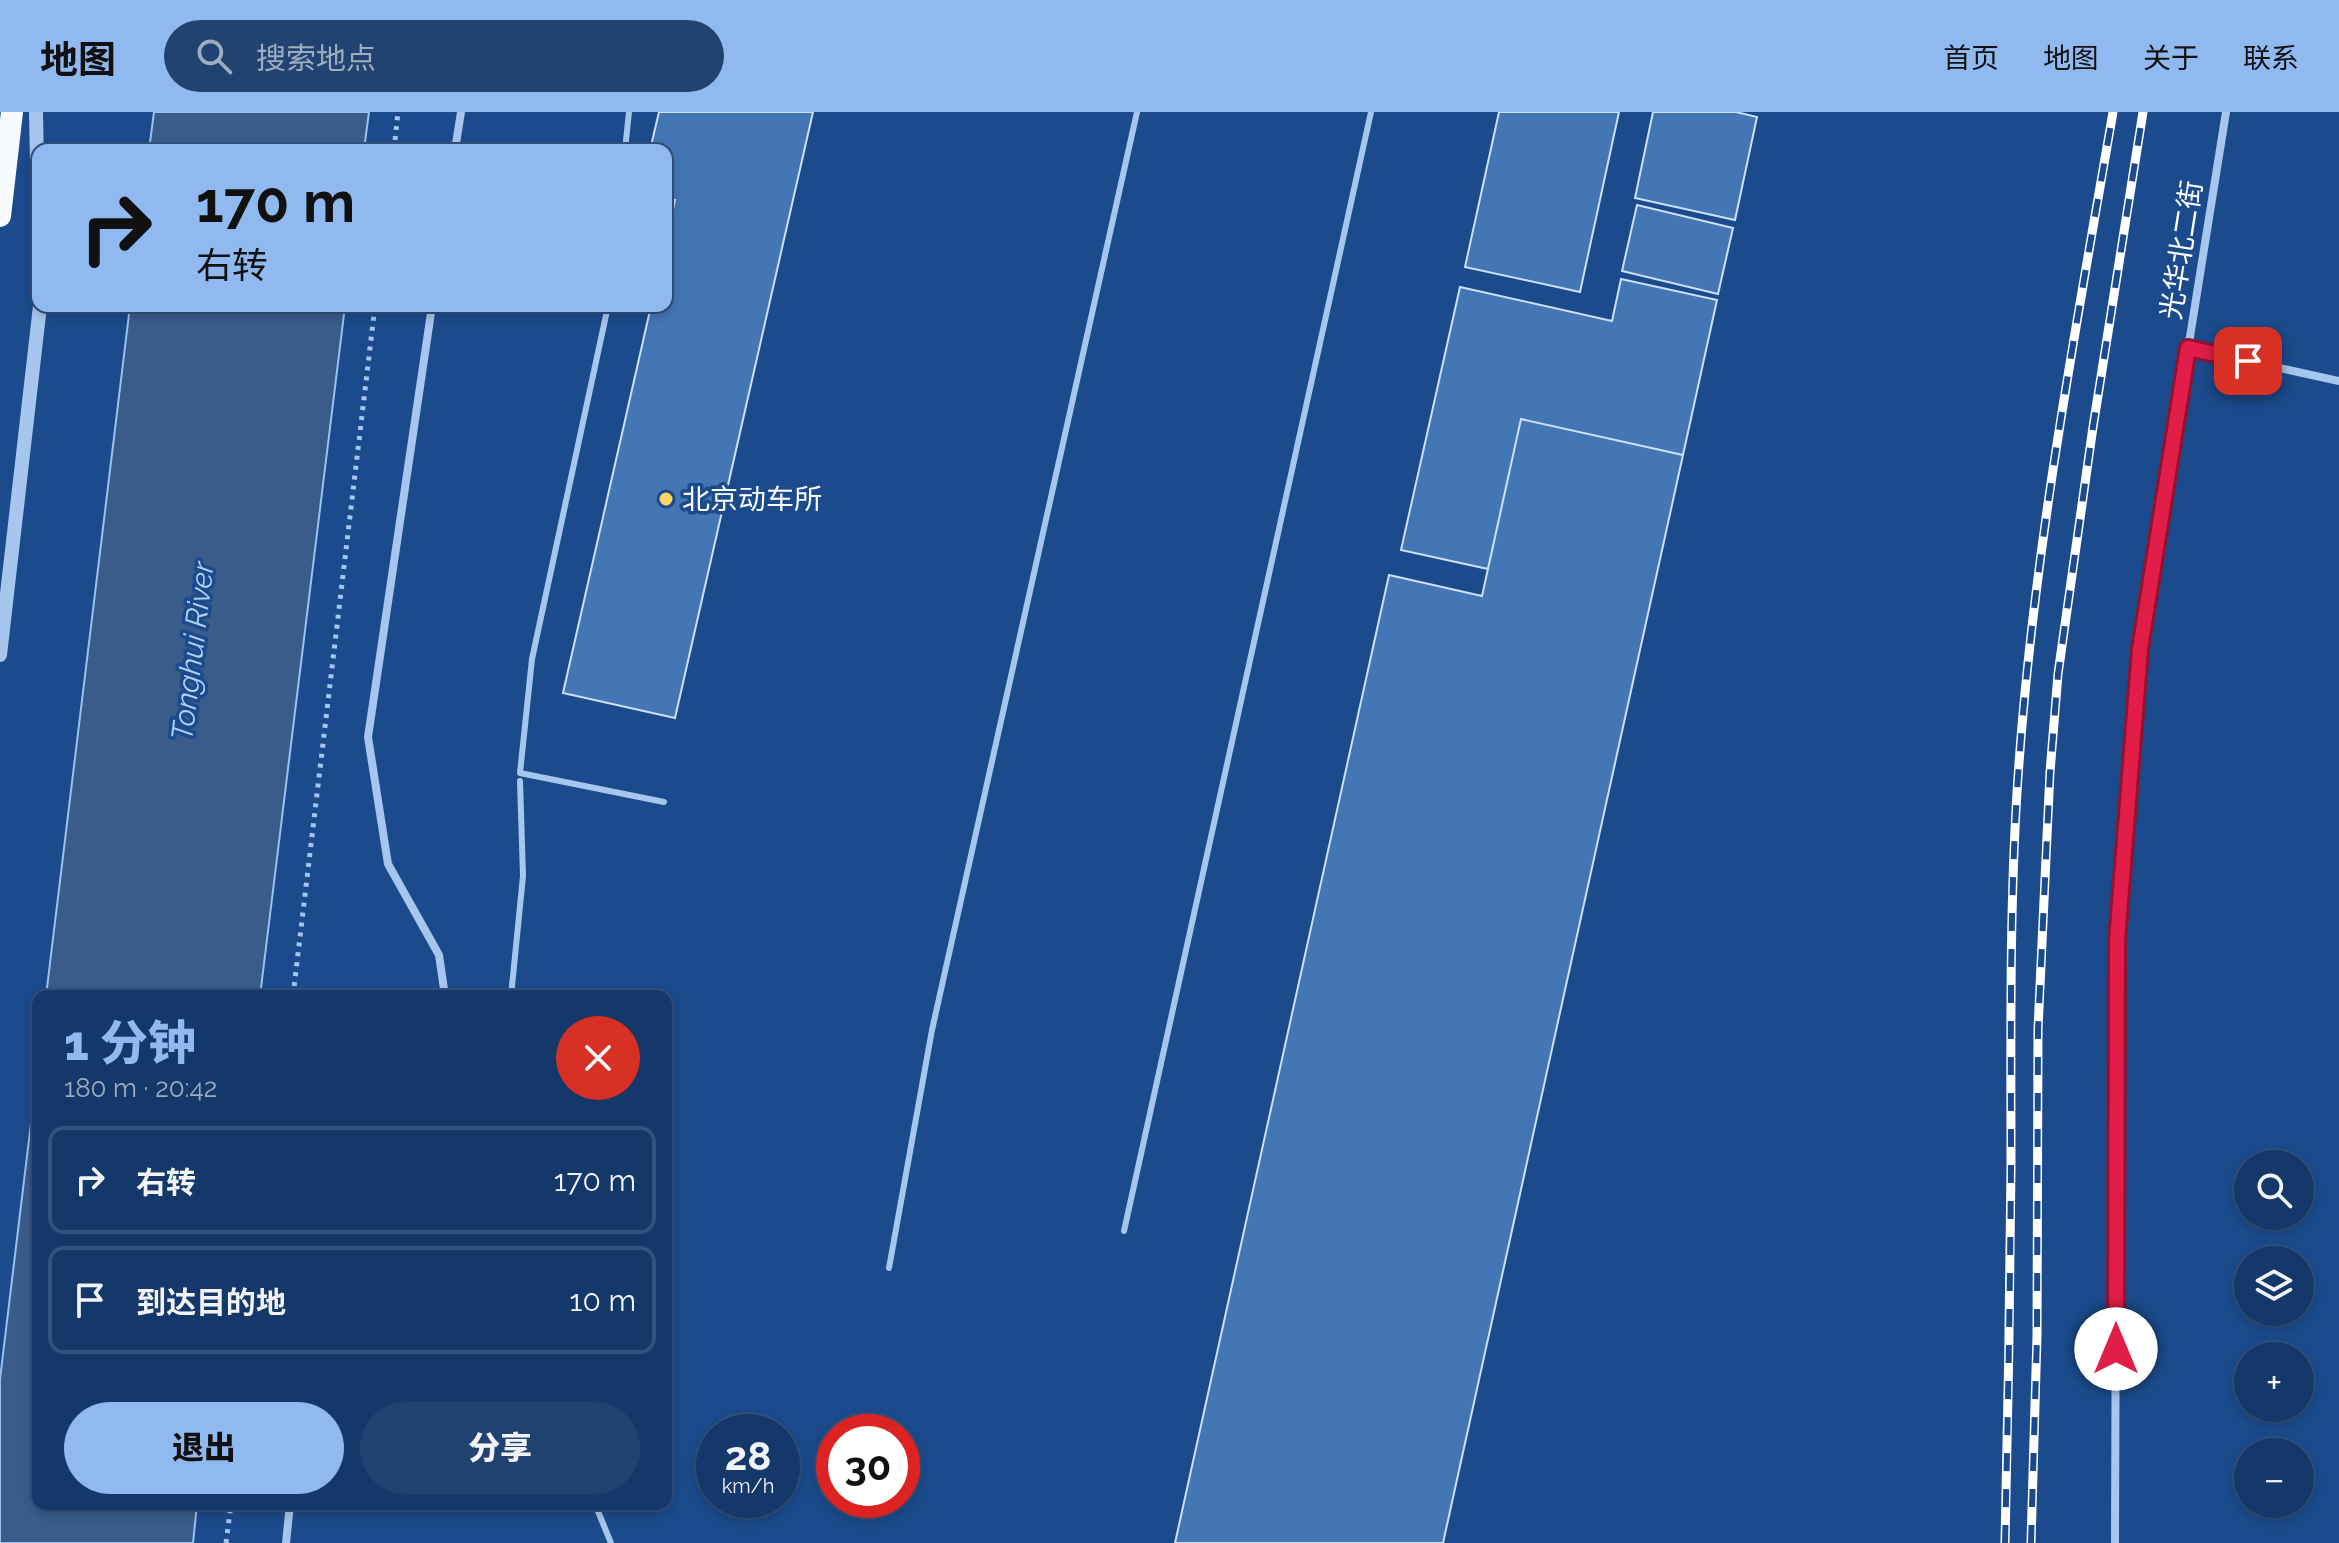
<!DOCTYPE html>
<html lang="zh">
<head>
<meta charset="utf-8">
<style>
	:root { --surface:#143869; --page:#214371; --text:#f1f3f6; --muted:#9dacc0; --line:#33527d; --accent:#90b9f0 }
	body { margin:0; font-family:Raleway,"Noto Sans SC",sans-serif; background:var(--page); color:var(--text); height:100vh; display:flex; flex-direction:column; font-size:30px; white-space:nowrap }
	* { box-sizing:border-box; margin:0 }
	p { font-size:26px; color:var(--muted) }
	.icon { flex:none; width:44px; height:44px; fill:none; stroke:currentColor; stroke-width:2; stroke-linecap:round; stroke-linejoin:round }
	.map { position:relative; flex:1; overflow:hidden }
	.side { position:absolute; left:32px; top:878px; width:640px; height:520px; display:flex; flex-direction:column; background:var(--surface); border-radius:16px; box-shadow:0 4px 12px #0003,0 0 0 2px var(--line) }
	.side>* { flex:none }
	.top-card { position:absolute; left:32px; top:32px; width:640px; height:168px; border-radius:16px; box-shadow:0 4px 12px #0003,0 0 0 2px var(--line); background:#90b9f0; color:#111; overflow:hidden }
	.buttons { position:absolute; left:2234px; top:1038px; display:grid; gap:16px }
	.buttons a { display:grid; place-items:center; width:80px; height:80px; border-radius:50%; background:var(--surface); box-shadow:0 4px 12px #0003,0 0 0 2px var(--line); font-size:40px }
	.speed { position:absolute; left:696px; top:1302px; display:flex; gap:16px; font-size:40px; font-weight:700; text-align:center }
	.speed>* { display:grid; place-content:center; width:104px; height:104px; border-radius:50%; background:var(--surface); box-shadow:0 4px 12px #0003,0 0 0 2px var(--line); line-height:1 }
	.speed small { font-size:20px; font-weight:400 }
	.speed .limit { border:12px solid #d22; background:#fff; color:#111 }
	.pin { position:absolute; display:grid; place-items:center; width:68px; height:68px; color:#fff; margin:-34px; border-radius:16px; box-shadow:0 4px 12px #0006 }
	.me { position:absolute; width:88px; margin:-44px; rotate:0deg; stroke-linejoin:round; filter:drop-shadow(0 0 6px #0008) }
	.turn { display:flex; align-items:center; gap:28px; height:168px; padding:0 32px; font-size:36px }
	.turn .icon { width:104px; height:104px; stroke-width:2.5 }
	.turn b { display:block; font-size:56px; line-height:68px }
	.round { display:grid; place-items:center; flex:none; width:84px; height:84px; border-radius:42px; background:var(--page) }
	.head { display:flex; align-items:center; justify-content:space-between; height:136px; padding:0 32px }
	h1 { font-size:48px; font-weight:800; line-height:60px; color:var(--accent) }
	.primary-button { display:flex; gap:16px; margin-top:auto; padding:16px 32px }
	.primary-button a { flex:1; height:92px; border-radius:48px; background:var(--accent); color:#111; font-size:32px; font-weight:800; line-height:92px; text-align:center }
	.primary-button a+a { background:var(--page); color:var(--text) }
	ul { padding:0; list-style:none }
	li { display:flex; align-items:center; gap:24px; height:108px; margin:0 16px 12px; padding:0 16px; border:4px solid var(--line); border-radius:16px }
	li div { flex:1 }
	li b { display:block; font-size:30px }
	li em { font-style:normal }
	header { display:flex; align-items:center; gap:48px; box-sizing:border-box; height:112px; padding:0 40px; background:var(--accent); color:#111 }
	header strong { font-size:38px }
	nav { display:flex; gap:44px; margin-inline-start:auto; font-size:28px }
	.search { width:560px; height:72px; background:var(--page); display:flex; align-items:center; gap:20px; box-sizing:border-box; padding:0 28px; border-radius:44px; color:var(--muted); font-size:30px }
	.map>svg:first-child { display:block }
	.water { fill:#395c8b; stroke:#9ac1ef; stroke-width:2 }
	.building { fill:#4475b4; stroke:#cce0f9; stroke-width:2 }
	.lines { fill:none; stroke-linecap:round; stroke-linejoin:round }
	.path { stroke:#a7c6ed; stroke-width:5; stroke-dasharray:4 6; stroke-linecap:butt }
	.service { stroke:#a7c6ed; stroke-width:6 }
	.minor { stroke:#a7c6ed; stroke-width:8 }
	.tertiary { stroke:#a7c6ed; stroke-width:14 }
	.trunk { stroke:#f6faff; stroke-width:22 }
	.rail-casing { stroke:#fff; stroke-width:9 }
	.rail { stroke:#1b4b8c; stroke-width:6; stroke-dasharray:18; stroke-linecap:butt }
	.route-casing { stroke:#92132f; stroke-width:20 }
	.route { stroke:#e11d48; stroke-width:14 }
	.poi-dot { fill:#fed364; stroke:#1b4b8c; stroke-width:3 }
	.labels { text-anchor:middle; stroke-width:7; stroke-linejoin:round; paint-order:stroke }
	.street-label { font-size:28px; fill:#fff; stroke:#1b4b8c }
	.poi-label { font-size:28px; fill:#fff; stroke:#1b4b8c; text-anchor:start }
	.water-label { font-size:30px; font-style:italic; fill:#b3d0f4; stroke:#1b4b8c }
</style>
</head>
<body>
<header>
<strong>地图</strong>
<div class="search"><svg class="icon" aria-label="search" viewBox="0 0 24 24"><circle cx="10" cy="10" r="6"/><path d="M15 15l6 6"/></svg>搜索地点</div>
<nav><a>首页</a><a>地图</a><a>关于</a><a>联系</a></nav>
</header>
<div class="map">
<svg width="2339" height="1431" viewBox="0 0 2339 1431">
	<rect width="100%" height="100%" fill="#1b4b8c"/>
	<path class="water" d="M154 0H369L364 38H149Z
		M130 194H345L260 884H46Z
		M38 953V1392H197L193 1431H0V1267Z"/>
	<path class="building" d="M659 0H813L675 606 563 581 651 194H666V130L675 88 666 86V38H650Z
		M1499 0H1619L1580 180 1465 155Z
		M1653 0H1736L1757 5 1735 108 1635 86Z
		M1637 93 1733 116 1718 182 1622 159Z
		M1621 167 1717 188 1683 343 1521 307 1488 457 1401 438 1460 175 1612 209Z
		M1521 307 1683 343 1443 1431H1175L1389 463 1482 484Z"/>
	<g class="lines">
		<path class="path" d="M394 38 398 0
			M293 884 375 194
			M226 1431 231 1392"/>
		<path class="service" d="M625 38 629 0
			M608 194 532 547 520 661 664 690
			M511 884 523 764 520 669
			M1124 1119 1371 0
			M889 1156 932 918 1137 0
			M595 1392 611 1431"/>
		<path class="minor" d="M455 38 461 0
			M432 194 368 625 388 752 439 843 445 884
			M2188 236 2339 269
			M286 1431 290 1392
			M2115 1431 2117 829 2140 537 2226 0"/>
		<path class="tertiary" d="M36 0 38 99
			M0 543 40 194"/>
		<path class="trunk" d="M0 104 12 0"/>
		<defs>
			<path id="rail" d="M2005 1431C2008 1306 2010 1180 2011 1055 2011 920 2009 785 2019 651 2035 432 2076 216 2113 0
				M2031 1431 2037 1224 2038 917 2050 660 2058 562 2093 315 2143 0"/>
		</defs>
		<use href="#rail" class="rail-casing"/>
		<use href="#rail" class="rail"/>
	</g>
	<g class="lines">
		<defs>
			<path id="route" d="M2116 1237 2117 829 2140 537 2188 236 2248 249"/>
		</defs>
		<use href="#route" class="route-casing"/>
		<use href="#route" class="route"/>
	</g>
	<circle class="poi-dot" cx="666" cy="387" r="8"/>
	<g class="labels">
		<g class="street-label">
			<text transform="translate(2181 138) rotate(-81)" y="10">光华北二街</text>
		</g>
		<g class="poi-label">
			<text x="682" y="397">北京动车所</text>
		</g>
		<g class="water-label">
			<text transform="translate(193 539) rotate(-83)" y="10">Tonghui River</text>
		</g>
	</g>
</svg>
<div class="buttons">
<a><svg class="icon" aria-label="search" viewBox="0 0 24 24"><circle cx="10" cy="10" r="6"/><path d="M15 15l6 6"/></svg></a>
<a><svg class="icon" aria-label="layers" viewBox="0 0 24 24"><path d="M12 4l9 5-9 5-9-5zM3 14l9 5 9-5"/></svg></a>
<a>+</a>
<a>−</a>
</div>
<div class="speed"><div>28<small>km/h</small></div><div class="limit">30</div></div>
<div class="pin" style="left:2248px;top:249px;background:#d93025"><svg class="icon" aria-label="arrive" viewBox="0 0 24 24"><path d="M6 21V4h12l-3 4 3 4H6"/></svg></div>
<svg class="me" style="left:2116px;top:1237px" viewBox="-20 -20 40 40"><circle r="19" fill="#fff"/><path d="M0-13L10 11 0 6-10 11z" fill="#e11d48"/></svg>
<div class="top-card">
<div class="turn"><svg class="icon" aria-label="right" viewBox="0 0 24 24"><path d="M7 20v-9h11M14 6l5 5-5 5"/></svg><div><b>170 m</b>右转</div></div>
</div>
<section class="side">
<div class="head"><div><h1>1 分钟</h1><p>180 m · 20:42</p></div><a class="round" style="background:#d93025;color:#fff"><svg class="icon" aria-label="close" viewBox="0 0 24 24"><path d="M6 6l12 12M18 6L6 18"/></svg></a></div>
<ul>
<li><svg class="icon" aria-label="right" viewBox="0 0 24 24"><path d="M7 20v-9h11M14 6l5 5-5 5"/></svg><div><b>右转</b></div><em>170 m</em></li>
<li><svg class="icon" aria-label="arrive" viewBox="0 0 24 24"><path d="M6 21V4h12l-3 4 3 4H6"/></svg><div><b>到达目的地</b></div><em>10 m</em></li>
</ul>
<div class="primary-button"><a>退出</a><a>分享</a></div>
</section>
</div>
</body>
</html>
